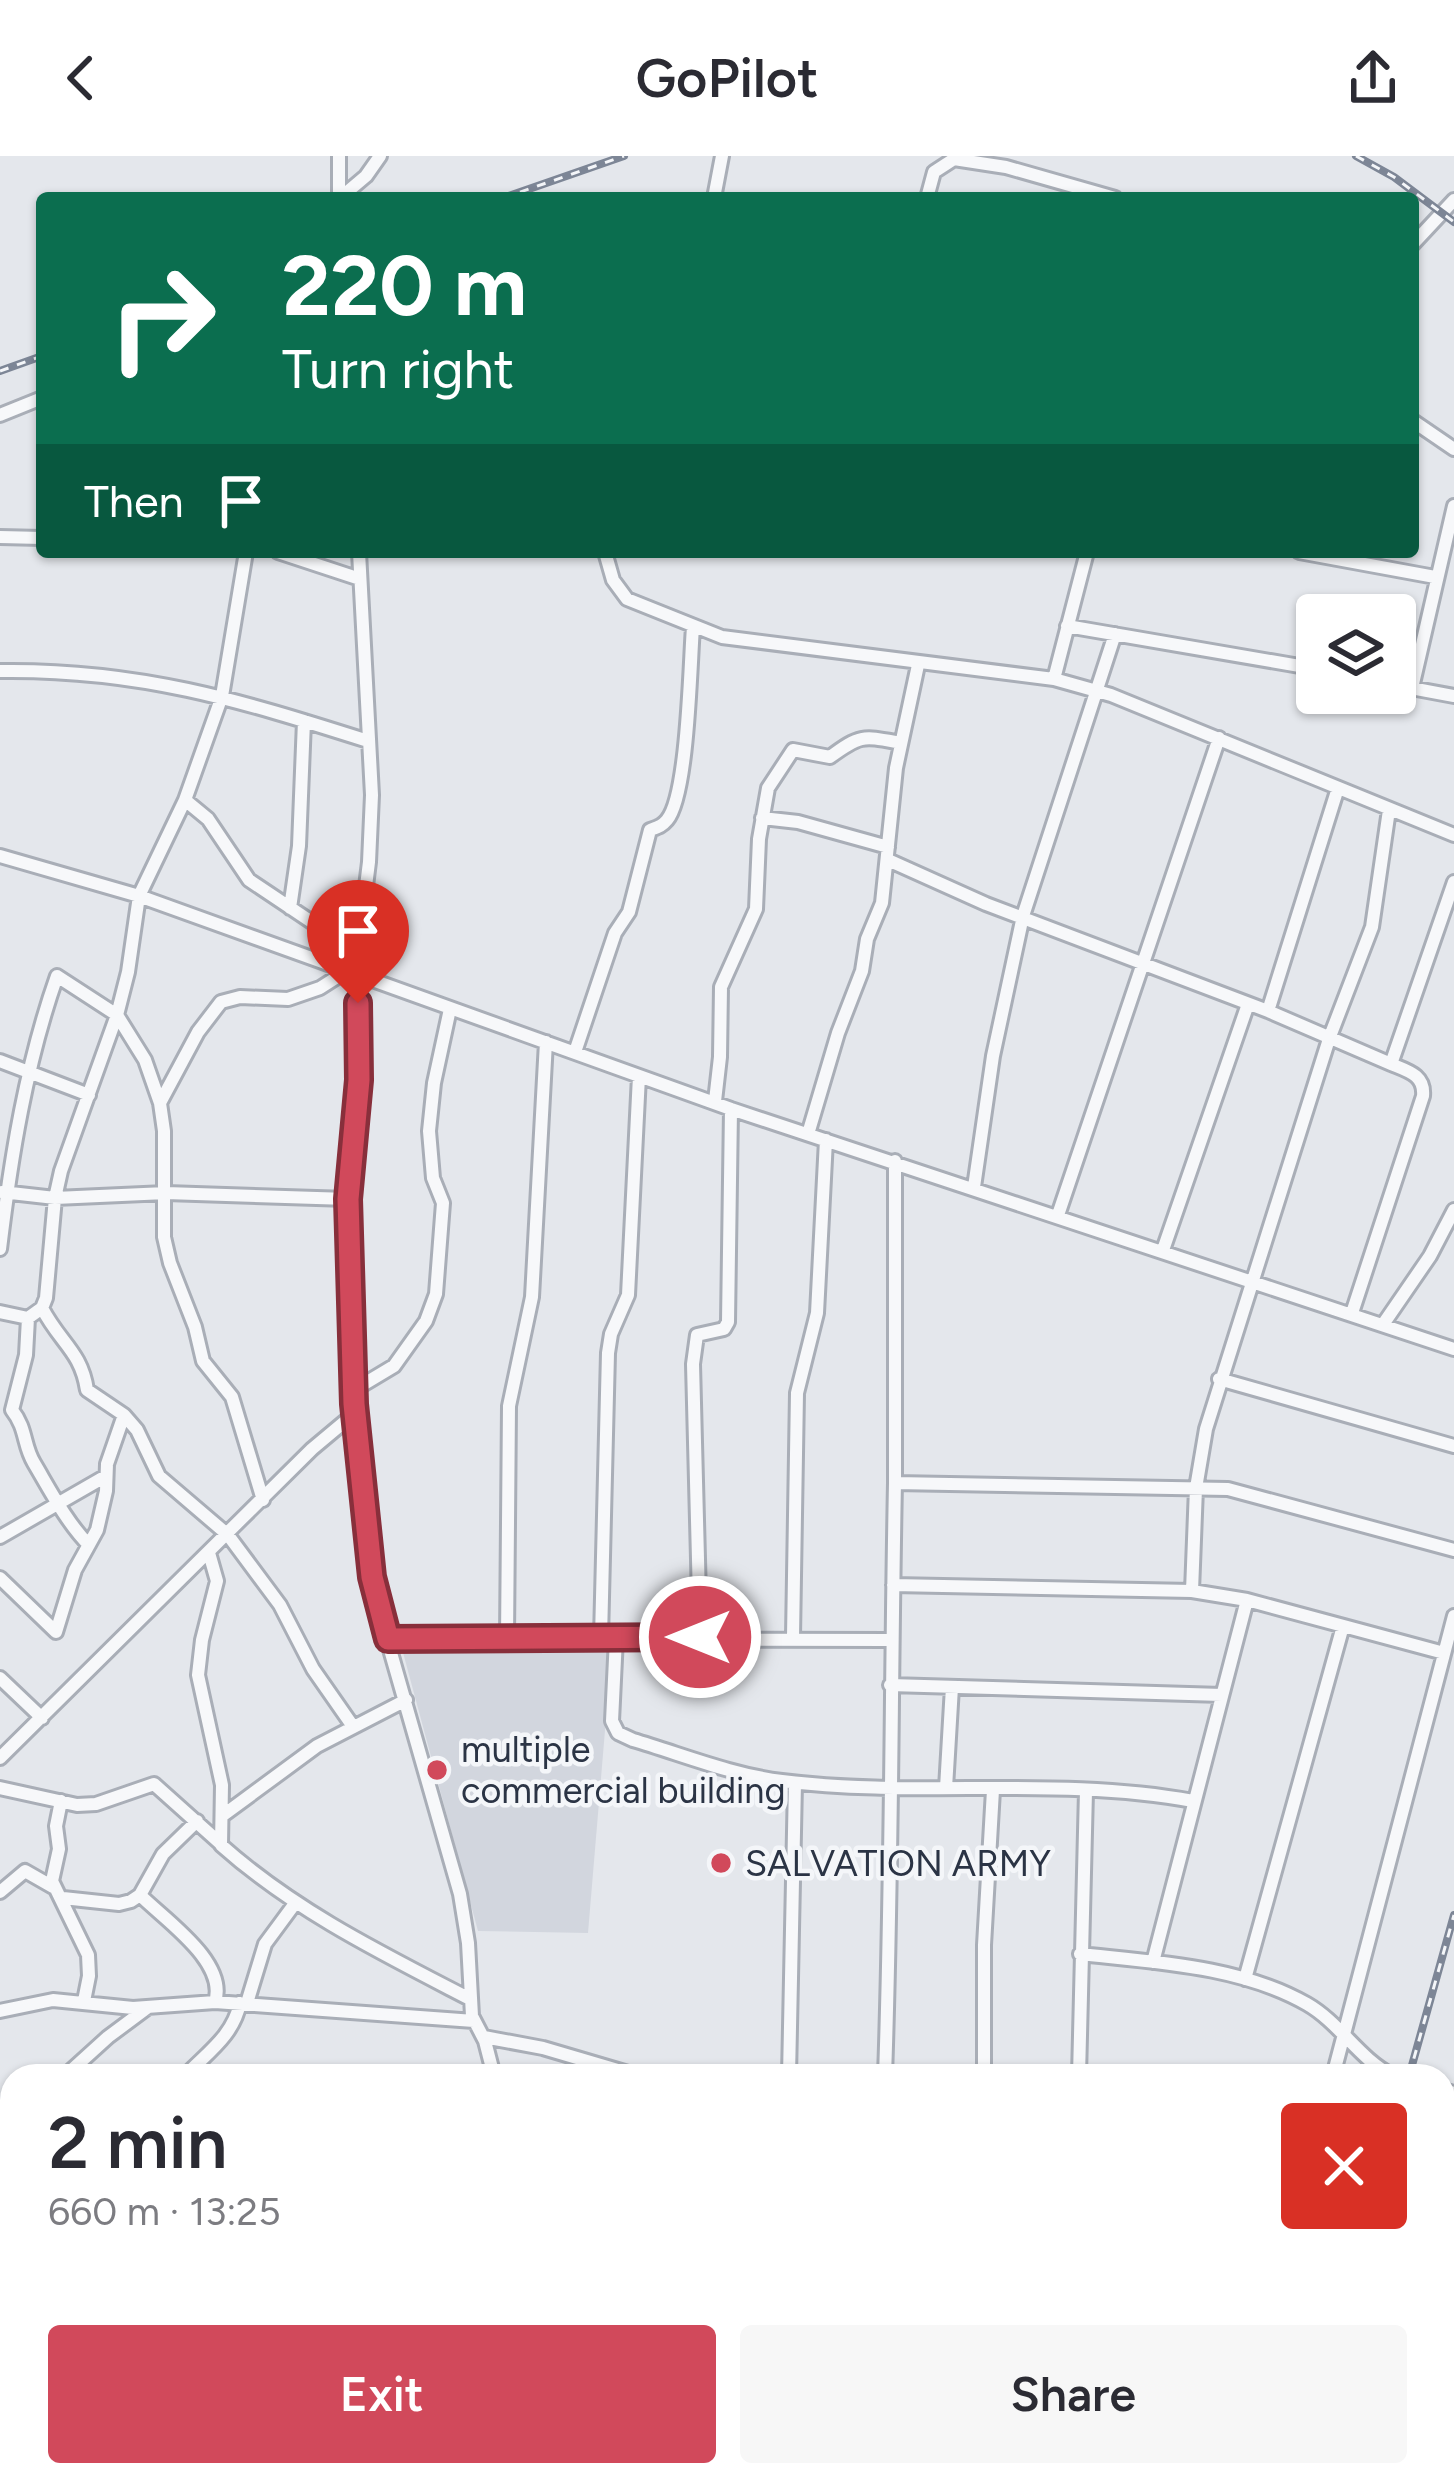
<!DOCTYPE html>
<html lang="en">
<head>
<meta charset="utf-8">
<style>
	:root { --surface:#fff; --page:#f7f7f7; --text:#2b2b33; --muted:#7c7c81; --accent:#d1495b }
	body { margin:0; font-family:Figtree,sans-serif; background:var(--page); color:var(--text); height:100vh; display:flex; flex-direction:column; font-size:45px; white-space:nowrap }
	* { box-sizing:border-box; margin:0 }
	p { font-size:39px; color:var(--muted) }
	.icon { flex:none; width:66px; height:66px; fill:none; stroke:currentColor; stroke-width:2; stroke-linecap:round; stroke-linejoin:round }
	.map { position:relative; flex:1; overflow:hidden }
	.side { position:absolute; left:0px; top:1908px; width:1455px; height:423px; display:flex; flex-direction:column; background:var(--surface); border-radius:36px 36px 0 0; box-shadow:0 3px 9px #0004 }
	.side>* { flex:none }
	.banner { position:absolute; left:36px; top:36px; width:1383px; height:366px; border-radius:12px; box-shadow:0 3px 9px #0004; background:#0b6e4f; color:#fff; overflow:hidden }
	.tools { position:absolute; left:1296px; top:438px; display:grid; gap:24px }
	.tools a { display:grid; place-items:center; width:120px; height:120px; border-radius:12px; background:var(--surface); box-shadow:0 3px 9px #0004; font-size:60px }
	.pin { position:absolute; display:grid; place-items:center; width:102px; height:102px; color:#fff; margin:-123px -51px; border-radius:50% 50% 50% 0; rotate:-45deg; box-shadow:0 0 12px #0007 }
	.pin .icon { rotate:45deg }
	.me { position:absolute; width:132px; margin:-66px; rotate:270deg; stroke-linejoin:round; filter:drop-shadow(0 0 9px #0008) }
	.turn { display:flex; align-items:center; gap:42px; height:252px; padding:0 48px; font-size:54px }
	.turn .icon { width:156px; height:156px; stroke-width:2.5 }
	.turn b { display:block; font-size:84px; line-height:102px }
	.then { display:flex; align-items:center; height:114px; padding:0 48px; background:#0003; gap:24px; font-size:45px }
	.round { display:grid; place-items:center; flex:none; width:126px; height:126px; border-radius:12px; background:var(--page) }
	.overview { display:flex; align-items:center; justify-content:space-between; height:204px; padding:0 48px }
	h1 { font-size:72px; font-weight:600; line-height:90px }
	.cta { display:flex; gap:24px; margin-top:auto; padding:24px 48px }
	.cta a { flex:1; height:138px; border-radius:12px; background:var(--accent); color:#fff; font-size:48px; font-weight:600; line-height:138px; text-align:center }
	.cta a+a { background:var(--page); color:var(--text) }
	header { display:flex; justify-content:space-between; align-items:center; height:156px; padding:0 48px; background:var(--surface); font-size:54px; font-weight:600 }
	.map>svg:first-child { display:block }
	.built { fill:#d2d6de }
	.lines { fill:none; stroke-linecap:round; stroke-linejoin:round }
	.minor-casing { stroke:#a9aeb7; stroke-width:18 }
	.highway-casing { stroke:#8b94a3; stroke-width:24 }
	.minor { stroke:#f7f8fa; stroke-width:12 }
	.highway { stroke:#fff; stroke-width:18 }
	.rail-casing { stroke:#7d8696; stroke-width:8 }
	.rail { stroke:#f4f6f9; stroke-width:3; stroke-dasharray:9; stroke-linecap:butt }
	.route-casing { stroke:#882f3b; stroke-width:30 }
	.route { stroke:#d1495b; stroke-width:21 }
	.poi-dot { fill:#d1495b; stroke:#f4f6f9; stroke-width:4.5 }
	.labels { text-anchor:middle; stroke-width:9; stroke-linejoin:round; paint-order:stroke }
	.poi-label { font-size:36px; fill:#2b3445; stroke:#f4f6f9; text-anchor:start }
</style>
</head>
<body>
<header><svg class="icon" aria-label="back" viewBox="0 0 24 24"><path d="M15 5l-7 7 7 7"/></svg>GoPilot<svg class="icon" aria-label="share" viewBox="0 0 24 24"><path d="M12 15V3M7 8l5-5 5 5M5 13v7h14v-7"/></svg></header>
<div class="map">
<svg width="1454" height="2330" viewBox="0 0 1454 2330">
	<rect width="100%" height="100%" fill="#e4e7ec"/>
	<path class="built" d="M401 1489 612 1491 588 1777 478 1775Z"/>
	<g class="lines">
		<defs>
			<path id="minor" d="M339 42V0
				M340 42 366 20 380 0
				M714 42 722 0
				M927 42 934 16 954 3 1006 11 1115 42
				M1413 88 1454 44
				M0 259 42 242
				M1413 265 1454 293
				M0 381 42 382
				M278 396 360 423
				M359 396 372 639 369 706 355 819 360 874 348 1043 354 1248 363 1349 379 1455 460 1738 468 1787 472 1860 485 1885 494 1920
				M605 396 613 424 627 443 722 481 1054 523
				M1087 396 1054 523 1111 539 1454 679
				M1299 396 1435 421
				M1067 470 1317 513
				M0 515C138 513 239 544 368 585
				M1395 529 1454 540
				M1412 532 1454 350
				M185 644 208 663 249 724 358 797
				M762 662 798 666 888 691
				M0 700 139 740 731 953 1454 1193
				M888 704 986 748 1268 855 1391 908
				M290 752 299 690 304 565
				M1268 855 1338 632
				M575 896 615 777 629 756 650 674C658 671 662 670 667 664 688 639 690 509 693 471
				M0 905 89 939
				M715 945 720 901 721 831 756 753 759 683 768 632 793 594 830 601C861 578 863 580 901 587
				M808 978 838 877 862 815 867 783 882 747 896 612 918 509
				M974 1031 993 900 1023 760 1115 478
				M2 1036 55 1042 166 1037 348 1043
				M1058 1059 1219 582
				M0 1093C11 1001 26 908 57 820L117 859 145 904 160 947
				M1163 1094 1248 848
				M42 1152C60 1187 81 1195 87 1234L124 1259 137 1274 159 1320 228 1379 280 1449 313 1513 352 1569
				M0 1156 28 1162 42 1152 46 1142 55 1042 61 1015 117 859 128 816 139 740 185 644 222 540 246 396
				M1352 1157 1423 940C1425 919 1408 915 1391 908L1454 726
				M28 1162 26 1199 12 1254C27 1273 23 1289 34 1307 50 1334 67 1367 89 1389
				M1384 1167 1430 1100 1454 1054
				M1219 1223 1454 1290
				M354 1234 394 1210 426 1165 436 1138 443 1047 433 1022 429 975 434 927 450 853
				M895 1327V1005
				M263 1344 232 1241 203 1205 195 1171 170 1107 164 1081V975L160 947 198 876 221 846 240 841 288 843 320 832 345 816
				M0 1381 106 1320
				M209 1397 217 1425 202 1484 198 1519 222 1629 221 1689C295 1755 383 1798 470 1843
				M0 1422 56 1476 75 1414 97 1374 106 1335 107 1308 124 1259
				M893 1429 1192 1435 1247 1444 1444 1497
				M1192 1435 1196 1332 1206 1273 1329 883 1372 771 1389 654
				M700 1481 693 1208 697 1179 724 1173 728 1166 731 953
				M793 1481 797 1237 817 1157 826 984
				M601 1482 608 1197 611 1178 628 1139 639 920
				M616 1482 612 1565 618 1577 633 1584C681 1598 732 1619 782 1625 918 1642 1058 1620 1193 1645
				M388 1483 890 1484
				M507 1483 509 1250 532 1141 546 886
				M0 1522 42 1562
				M890 1529 1222 1539
				M0 1602 312 1293 355 1257
				M0 1632 77 1649 96 1648 154 1628 221 1688
				M946 1632 952 1531
				M61 1645 56 1670 59 1693 52 1725 88 1799 89 1820 84 1845
				M222 1660 317 1590 406 1544
				M0 1736 25 1715 53 1731
				M140 1739C165 1764 228 1806 215 1846
				M63 1742 119 1748 131 1745 140 1739 163 1698 197 1665
				M1080 1798C1154 1806 1241 1810 1307 1848 1340 1867 1359 1903 1393 1920
				M1153 1806 1247 1444
				M1245 1823 1343 1470
				M247 1847 265 1788 296 1746
				M0 1855 53 1844 133 1852 215 1846 474 1865
				M484 1881 543 1892 638 1920
				M65 1920 108 1881 147 1852
				M185 1920C208 1896 233 1880 240 1847
				M789 1920 795 1627
				M885 1920C892 1722 891 1525 895 1327L1228 1333 1454 1394
				M984 1920V1789L993 1634
				M1079 1920 1086 1635
				M1333 1920 1454 1460
				M1443 1934 1454 1937
				M0 1970 12 1989
				M0 2090 12 2078
				M0 2166 12 2177
				M0 2278 12 2288
				M534 2319 535 2330
				M886 2319 914 2330
				M990 2321 1022 2330
				M38 2330 48 2319
				M157 2330 161 2319
				M1219 2330 1222 2319"/>
			<path id="highway" d="M1443 2158 1454 2111
				M1400 2330 1403 2319"/>
		</defs>
		<use href="#minor" class="minor-casing"/>
		<use href="#highway" class="highway-casing"/>
		<use href="#minor" class="minor"/>
		<use href="#highway" class="highway"/>
		<defs>
			<path id="rail" d="M1356 0 1394 21 1454 66
				M503 42 624 0
				M0 215 42 200
				M1409 1920 1454 1759
				M1305 2330 1308 2319"/>
		</defs>
		<use href="#rail" class="rail-casing"/>
		<use href="#rail" class="rail"/>
	</g>
	<g class="lines">
		<defs>
			<path id="route" d="M358 847 359 924 348 1043 354 1248 372 1421 388 1483 700 1481"/>
		</defs>
		<use href="#route" class="route-casing"/>
		<use href="#route" class="route"/>
	</g>
	<g class="poi-dot">
		<circle cx="437" cy="1614" r="12"/>
		<circle cx="721" cy="1707" r="12"/>
	</g>
	<g class="labels">
		<g class="poi-label">
			<text x="461" y="1606">multiple<tspan x="461" dy="41">commercial building</tspan></text>
			<text x="745" y="1720">SALVATION ARMY</text>
		</g>
	</g>
</svg>
<div class="tools">
<a><svg class="icon" aria-label="layers" viewBox="0 0 24 24"><path d="M12 4l9 5-9 5-9-5zM3 14l9 5 9-5"/></svg></a>
</div>
<div class="pin" style="left:358px;top:847px;background:#d93025"><svg class="icon" aria-label="arrive" viewBox="0 0 24 24"><path d="M6 21V4h12l-3 4 3 4H6"/></svg></div>
<svg class="me" style="left:700px;top:1481px" viewBox="-20 -20 40 40"><circle r="17" fill="#d1495b" stroke="#fff" stroke-width="3"/><path d="M0-11L8 9 0 5-8 9z" fill="#fff"/></svg>
<div class="banner">
<div class="turn"><svg class="icon" aria-label="right" viewBox="0 0 24 24"><path d="M7 20v-9h11M14 6l5 5-5 5"/></svg><div><b>220 m</b>Turn right</div></div>
<div class="then">Then<svg class="icon" aria-label="arrive" viewBox="0 0 24 24"><path d="M6 21V4h12l-3 4 3 4H6"/></svg></div>
</div>
<section class="side">
<div class="overview"><div><h1>2 min</h1><p>660 m · 13:25</p></div><a class="round" style="background:#d93025;color:#fff"><svg class="icon" aria-label="close" viewBox="0 0 24 24"><path d="M6 6l12 12M18 6L6 18"/></svg></a></div>
<div class="cta"><a>Exit</a><a>Share</a></div>
</section>
</div>
</body>
</html>
